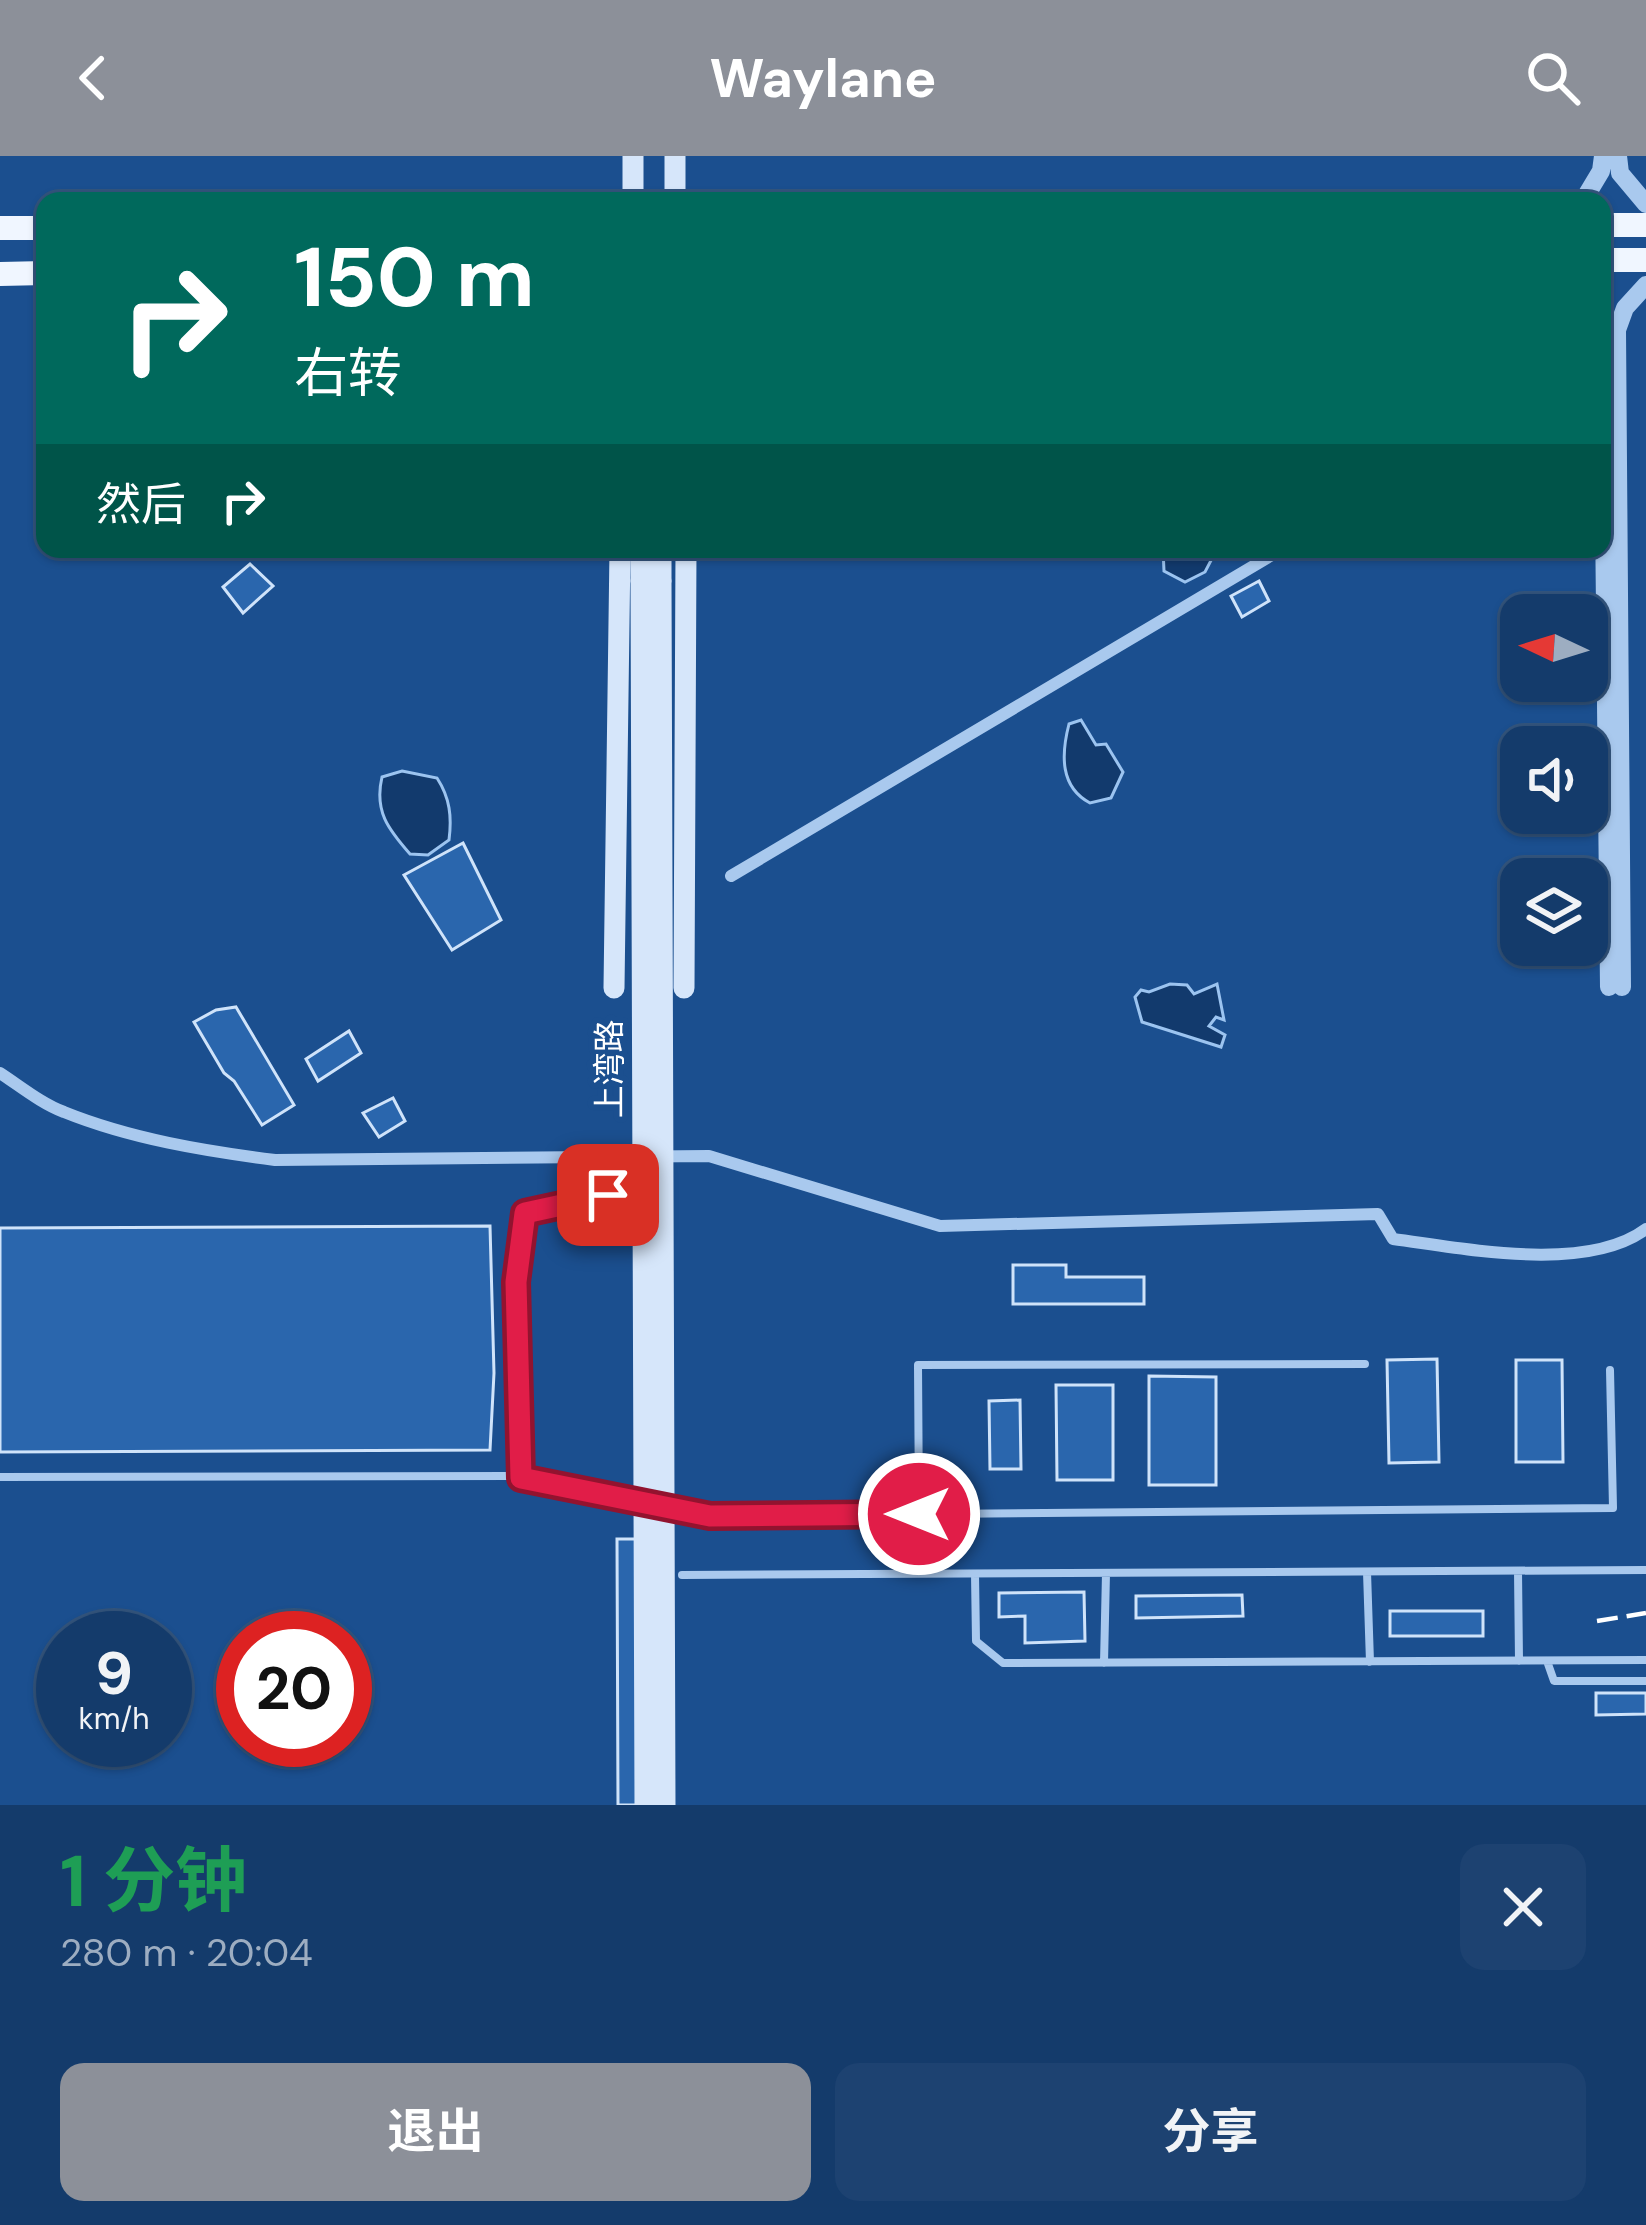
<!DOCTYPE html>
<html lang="zh">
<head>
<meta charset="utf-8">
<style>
	:root { --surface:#143b6b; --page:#1d4271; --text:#f1f3f6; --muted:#9dadc1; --line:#33557e; --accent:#8c9099 }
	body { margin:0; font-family:"DM Sans","Noto Sans SC",sans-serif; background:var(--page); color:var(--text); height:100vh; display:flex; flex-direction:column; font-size:45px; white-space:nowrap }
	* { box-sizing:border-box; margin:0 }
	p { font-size:39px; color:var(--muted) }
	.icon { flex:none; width:66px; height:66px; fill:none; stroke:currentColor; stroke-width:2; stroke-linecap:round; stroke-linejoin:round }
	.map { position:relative; height:1649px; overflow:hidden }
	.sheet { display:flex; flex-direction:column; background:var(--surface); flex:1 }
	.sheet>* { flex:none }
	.guide { position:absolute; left:36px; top:36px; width:1575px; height:366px; border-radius:24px; box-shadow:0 3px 9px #0004,0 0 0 3px var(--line); background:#00695c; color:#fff; overflow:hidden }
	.needle { width:78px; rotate:274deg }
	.fabs { position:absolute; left:1500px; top:438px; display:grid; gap:24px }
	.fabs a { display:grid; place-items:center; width:108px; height:108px; border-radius:24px; background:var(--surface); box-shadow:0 3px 9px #0004,0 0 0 3px var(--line); font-size:60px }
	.speed { position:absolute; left:36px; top:1455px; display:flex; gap:24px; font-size:60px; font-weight:700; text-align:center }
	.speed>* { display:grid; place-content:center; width:156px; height:156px; border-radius:50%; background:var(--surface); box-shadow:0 3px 9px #0004,0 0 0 3px var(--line); line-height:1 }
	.speed small { font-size:30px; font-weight:400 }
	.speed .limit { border:18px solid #d22; background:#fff; color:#111 }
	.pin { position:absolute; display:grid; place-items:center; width:102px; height:102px; color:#fff; margin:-51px; border-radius:24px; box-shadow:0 6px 18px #0006 }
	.me { position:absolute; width:132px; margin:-66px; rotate:270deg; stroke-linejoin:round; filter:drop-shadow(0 0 9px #0008) }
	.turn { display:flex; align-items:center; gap:42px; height:252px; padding:0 60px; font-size:54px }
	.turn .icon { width:156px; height:156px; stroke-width:2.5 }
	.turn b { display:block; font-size:84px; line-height:102px }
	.then { display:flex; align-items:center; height:114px; padding:0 60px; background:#0003; gap:24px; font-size:45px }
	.round { display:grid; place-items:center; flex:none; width:126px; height:126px; border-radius:24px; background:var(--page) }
	.overview { display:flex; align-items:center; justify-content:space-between; height:204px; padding:0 60px }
	h1 { font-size:72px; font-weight:700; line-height:90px; color:#1e9e55 }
	.primary-button { display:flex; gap:24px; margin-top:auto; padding:24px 60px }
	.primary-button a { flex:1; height:138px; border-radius:24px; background:var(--accent); color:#fff; font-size:48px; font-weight:700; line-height:138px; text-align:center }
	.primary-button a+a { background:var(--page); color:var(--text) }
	header { display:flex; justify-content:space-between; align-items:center; height:156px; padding:0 60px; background:var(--accent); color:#fff; font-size:54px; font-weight:700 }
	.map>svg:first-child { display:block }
	.water { fill:#123a6d; stroke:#9cc4f0; stroke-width:3 }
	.building { fill:#2a66ad; stroke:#cfe3fa; stroke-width:3 }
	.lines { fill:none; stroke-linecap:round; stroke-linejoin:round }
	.service { stroke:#a9c9ee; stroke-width:8 }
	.minor { stroke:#a9c9ee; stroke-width:12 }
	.tertiary { stroke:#a9c9ee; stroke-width:18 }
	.secondary { stroke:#d6e6fa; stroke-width:21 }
	.primary { stroke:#f0f6ff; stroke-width:24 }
	.rail { stroke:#fff; stroke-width:4.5; stroke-dasharray:21 9; stroke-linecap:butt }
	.secondary-bridge { stroke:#d6e6fa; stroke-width:21 }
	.route-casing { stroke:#92132f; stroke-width:30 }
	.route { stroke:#e11d48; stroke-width:21 }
	.labels { text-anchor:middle; stroke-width:12; stroke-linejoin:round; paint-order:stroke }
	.street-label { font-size:33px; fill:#fff; stroke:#1b4f8f }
</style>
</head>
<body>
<header><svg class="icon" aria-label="back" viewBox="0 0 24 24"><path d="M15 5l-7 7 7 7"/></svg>Waylane<svg class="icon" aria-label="search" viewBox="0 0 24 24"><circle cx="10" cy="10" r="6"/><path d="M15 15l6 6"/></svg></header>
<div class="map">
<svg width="1646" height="1649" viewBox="0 0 1646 1649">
	<rect width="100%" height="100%" fill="#1b4f8f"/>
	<path class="water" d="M1163 393H1217L1205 416 1185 426 1164 415Z
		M1081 564 1096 589 1106 588 1123 616 1111 642 1090 647C1060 631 1061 599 1069 568Z
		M402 615 437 622C450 642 452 661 449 684L428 699 410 698C388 673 374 655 382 621Z
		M1170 828 1187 829 1194 838 1217 828 1224 864 1216 861 1209 870 1225 879 1221 891 1142 866 1135 841 1141 834 1149 836Z"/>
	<path class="building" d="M250 408 273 430 243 457 223 431Z
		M1259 425 1269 445 1242 461 1231 440Z
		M463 687 501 764 452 794 404 719Z
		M236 851 294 949 262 969 234 925 224 917 194 866 216 854Z
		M349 875 361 897 318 925 306 903Z
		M393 942 405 965 379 981 363 957Z
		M490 1070 494 1217 490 1294 0 1296V1072Z
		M1013 1109H1066V1121H1144V1148H1013Z
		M1437 1203 1439 1306 1389 1307 1387 1204Z
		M1516 1204H1562L1563 1306H1516Z
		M1149 1220 1216 1221V1329H1149Z
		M1056 1229H1113V1324H1057Z
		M1020 1244 1021 1313H990L989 1245Z
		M617 1383H671L651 1649H618Z
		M1084 1436 1085 1485 1025 1487V1460L999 1461V1437Z
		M1242 1439 1243 1460 1136 1462V1440Z
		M1390 1455H1483V1480H1390Z
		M1596 1537H1646V1558L1596 1559Z"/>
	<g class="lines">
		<path class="service" d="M0 1321 513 1320 644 1346
			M521 1321 516 1126 525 1057 607 1039
			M664 1351 710 1360 1613 1352 1610 1214
			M919 1358 918 1209 1365 1208
			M1518 1415 1519 1505
			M1367 1416 1370 1506
			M975 1418 976 1485 1003 1507 1646 1504
			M682 1419 1646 1414
			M1547 1505 1554 1525H1646
			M1104 1507 1106 1417"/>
		<path class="minor" d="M731 720 1282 393
			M0 917C20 930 42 948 64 956 131 983 205 995 275 1004L709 1000 940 1070 1378 1058 1393 1083C1462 1092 1586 1118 1646 1073"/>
		<path class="tertiary" d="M1618 0 1620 17 1646 48
			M1583 45 1601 15 1603 0
			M1602 170 1609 831
			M1622 831 1617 174 1625 152 1646 129"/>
		<path class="secondary" d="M633 45V0
			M675 45V0
			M641 425V393
			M661 425V393
			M614 832 620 393
			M684 832 686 393"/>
		<path class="primary" d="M1602 69H1646
			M0 72H45
			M1602 104H1646
			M0 118 45 117"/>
		<path class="rail" d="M1597 1465 1646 1457"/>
		<path class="secondary-bridge" d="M641 425 645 1649
			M661 425 665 1649"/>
	</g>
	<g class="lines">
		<defs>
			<path id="route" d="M608 1039 525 1057 516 1126 521 1322 710 1360 919 1358"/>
		</defs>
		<use href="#route" class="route-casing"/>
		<use href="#route" class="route"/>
	</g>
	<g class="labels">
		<g class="street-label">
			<text transform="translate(609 913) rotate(-90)" y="12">上湾路</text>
		</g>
	</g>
</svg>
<div class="fabs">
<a><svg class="needle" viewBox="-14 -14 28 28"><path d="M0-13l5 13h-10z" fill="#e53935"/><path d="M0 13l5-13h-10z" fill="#9dadc1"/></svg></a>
<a><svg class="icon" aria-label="sound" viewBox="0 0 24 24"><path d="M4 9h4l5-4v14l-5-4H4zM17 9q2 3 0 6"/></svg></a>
<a><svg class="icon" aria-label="layers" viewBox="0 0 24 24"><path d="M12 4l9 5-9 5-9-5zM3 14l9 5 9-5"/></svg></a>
</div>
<div class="speed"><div>9<small>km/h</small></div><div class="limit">20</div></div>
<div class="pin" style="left:608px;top:1039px;background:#d93025"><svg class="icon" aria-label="arrive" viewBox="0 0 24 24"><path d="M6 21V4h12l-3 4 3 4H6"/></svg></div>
<svg class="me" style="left:919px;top:1358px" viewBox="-20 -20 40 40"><circle r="17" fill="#e11d48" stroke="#fff" stroke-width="3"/><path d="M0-11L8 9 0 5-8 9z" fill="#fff"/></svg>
<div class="guide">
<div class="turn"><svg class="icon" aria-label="right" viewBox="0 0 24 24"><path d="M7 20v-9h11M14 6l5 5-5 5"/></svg><div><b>150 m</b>右转</div></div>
<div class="then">然后<svg class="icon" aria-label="right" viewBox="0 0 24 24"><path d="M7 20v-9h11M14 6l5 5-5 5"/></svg></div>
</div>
</div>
<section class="sheet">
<div class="overview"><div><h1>1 分钟</h1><p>280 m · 20:04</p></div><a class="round"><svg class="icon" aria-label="close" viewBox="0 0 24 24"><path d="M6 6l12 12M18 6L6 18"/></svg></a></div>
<div class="primary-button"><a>退出</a><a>分享</a></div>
</section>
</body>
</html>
